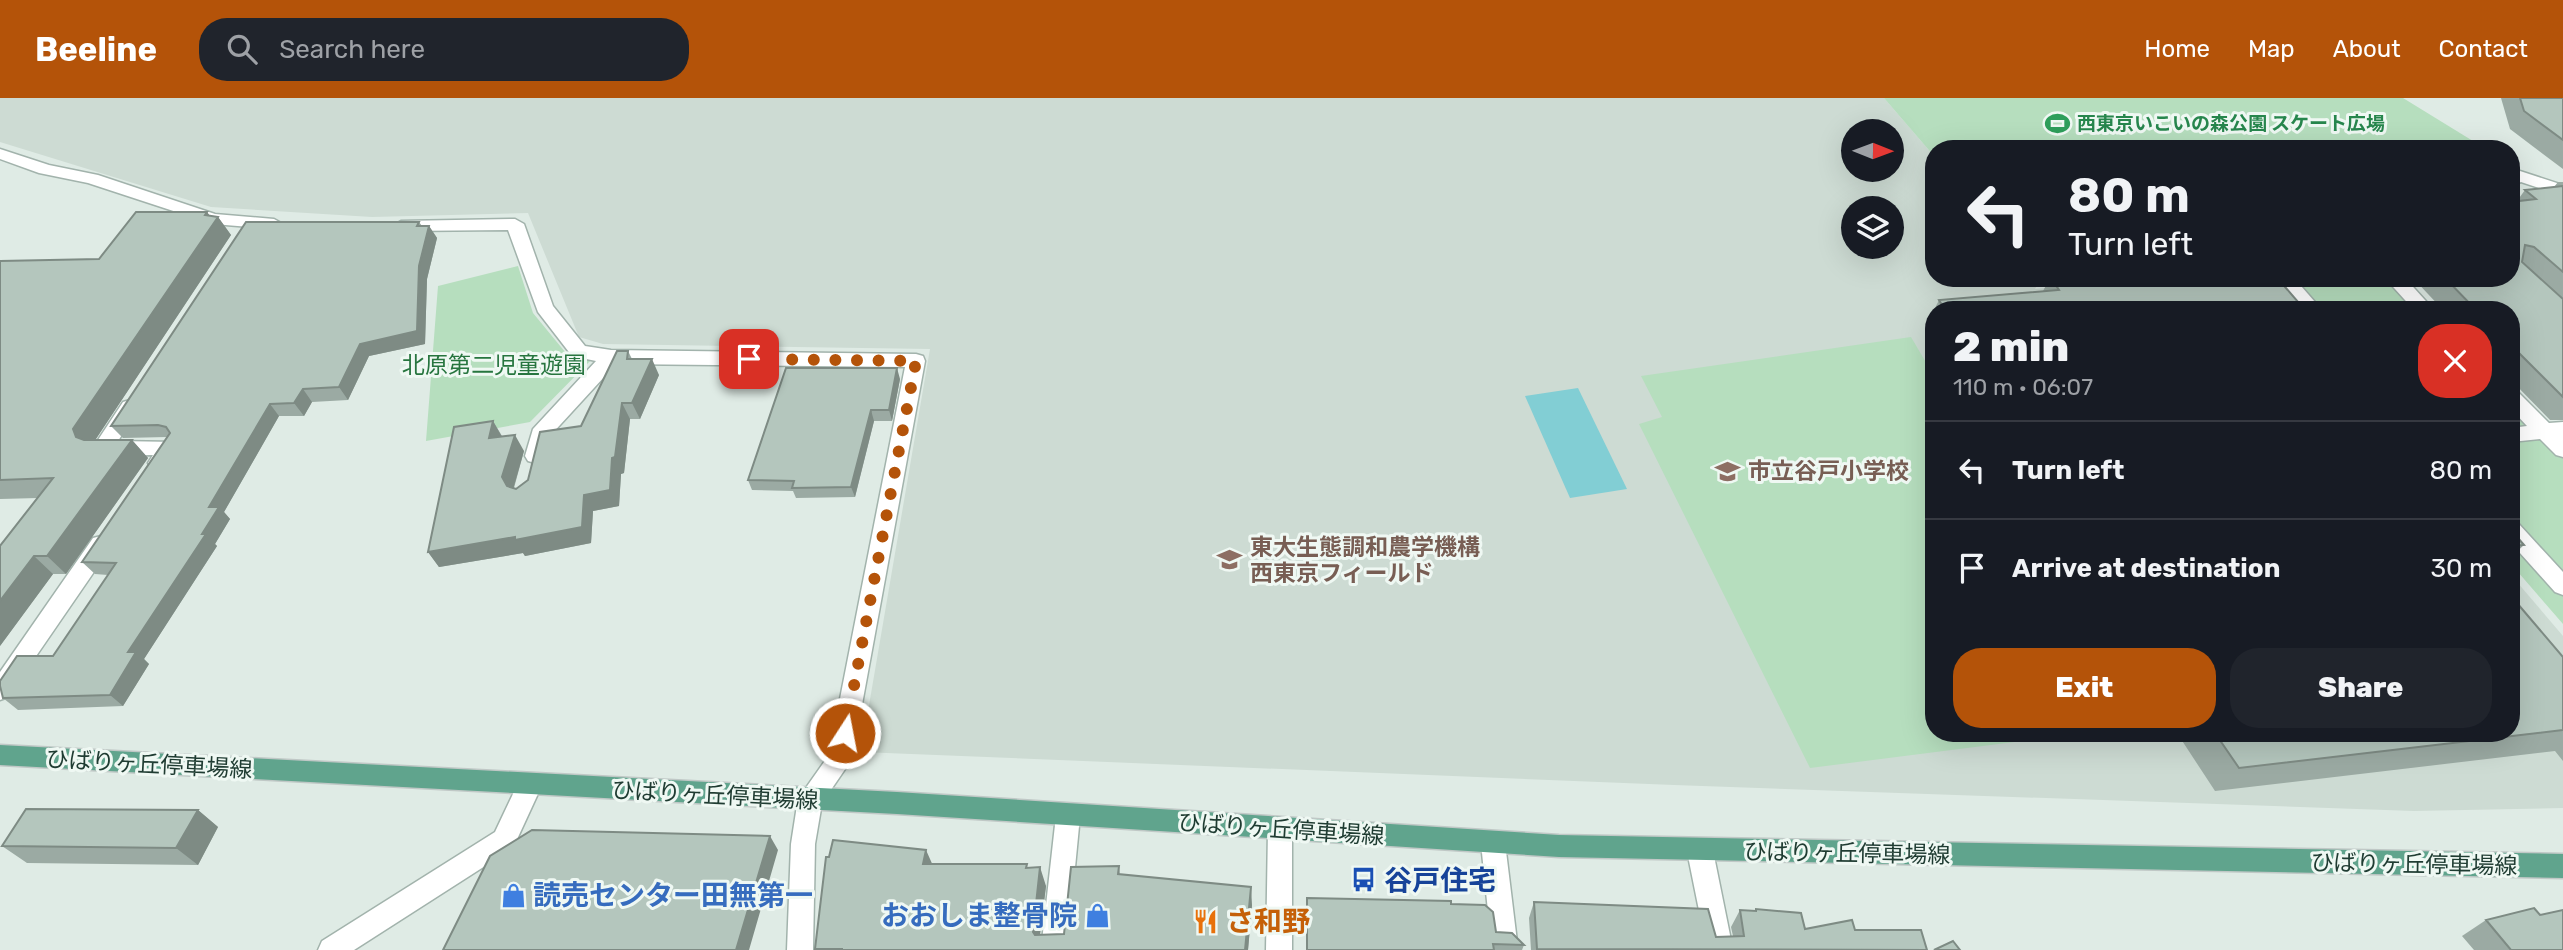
<!DOCTYPE html>
<html lang="en">
<head>
<meta charset="utf-8">
<style>
	:root { --surface:#171b24; --page:#20242c; --text:#f1f3f6; --muted:#9ea1a6; --line:#363941; --accent:#b45309 }
	body { margin:0; font-family:Rubik,"Noto Sans JP",sans-serif; background:var(--page); color:var(--text); height:100vh; display:flex; flex-direction:column; font-size:26px; white-space:nowrap }
	* { box-sizing:border-box; margin:0 }
	p { font-size:23px; color:var(--muted) }
	.icon { flex:none; width:38px; height:38px; fill:none; stroke:currentColor; stroke-width:2; stroke-linecap:round; stroke-linejoin:round }
	.map { position:relative; flex:1; overflow:hidden }
	.drawer { position:absolute; left:1925px; top:203px; width:595px; height:441px; display:flex; flex-direction:column; background:var(--surface); border-radius:28px; box-shadow:0 7px 28px #0002 }
	.drawer>* { flex:none }
	.guide { position:absolute; left:1925px; top:42px; width:595px; height:147px; border-radius:28px; box-shadow:0 7px 28px #0002; background:#171b24; color:var(--text); overflow:hidden }
	.needle { width:46px; rotate:91deg }
	.fabs { position:absolute; left:1841px; top:21px; display:grid; gap:14px }
	.fabs a { display:grid; place-items:center; width:63px; height:63px; border-radius:50%; background:var(--surface); box-shadow:0 7px 28px #0002; font-size:35px }
	.pin { position:absolute; display:grid; place-items:center; width:60px; height:60px; color:#fff; margin:-30px; border-radius:14px; box-shadow:0 4px 10px #0006 }
	.me { position:absolute; width:77px; margin:-38px; rotate:11deg; stroke-linejoin:round; filter:drop-shadow(0 0 5px #0008) }
	.turn { display:flex; align-items:center; gap:24px; height:147px; padding:0 28px; font-size:32px }
	.turn .icon { width:91px; height:91px; stroke-width:2.5 }
	.turn b { display:block; font-size:49px; line-height:60px }
	.round { display:grid; place-items:center; flex:none; width:74px; height:74px; border-radius:28px; background:var(--page) }
	.summary { display:flex; align-items:center; justify-content:space-between; height:119px; padding:0 28px }
	h1 { font-size:42px; font-weight:800; line-height:52px }
	.action { display:flex; gap:14px; margin-top:auto; padding:14px 28px }
	.action a { flex:1; height:80px; border-radius:28px; background:var(--accent); color:#fff; font-size:28px; font-weight:800; line-height:80px; text-align:center }
	.action a+a { background:var(--page); color:var(--text) }
	ul { padding:0; list-style:none }
	li { display:flex; align-items:center; gap:21px; height:98px; padding:0 28px; border-top:2px solid var(--line) }
	li div { flex:1 }
	li b { display:block; font-size:26px }
	li em { font-style:normal }
	header { display:flex; align-items:center; gap:42px; box-sizing:border-box; height:98px; padding:0 35px; background:var(--accent); color:#fff }
	header strong { font-size:33px }
	nav { display:flex; gap:38px; margin-inline-start:auto; font-size:24px }
	.search { width:490px; height:63px; background:var(--page); display:flex; align-items:center; gap:18px; box-sizing:border-box; padding:0 24px; border-radius:28px; color:var(--muted); font-size:26px }
	.map>svg:first-child { display:block }
	.built { fill:#cddbd3; fill-rule:evenodd }
	.green { fill:#b6debe }
	.water { fill:#82ced4 }
	.lines { fill:none; stroke-linecap:round; stroke-linejoin:round }
	.minor-casing { stroke:#a2b3ac; stroke-width:3 }
	.major-casing { stroke:#c0c8c6; stroke-width:3 }
	.minor { fill:#fff; fill-rule:evenodd }
	.major { fill:#60a48d; fill-rule:evenodd }
	.wall { fill:#9baaa3 }
	.shaded-wall { fill:#7e8b84 }
	.building { fill:#b4c6bd; stroke:#7e8b84; stroke-width:2 }
	.route { stroke:#b45309; stroke-width:12; stroke-dasharray:0 21.6 }
	.labels { text-anchor:middle; stroke-width:6; stroke-linejoin:round; paint-order:stroke }
	.far-leisure-label { font-size:19px; font-weight:bold; fill:#27864d; stroke:#eff8f3; text-anchor:start }
	.park-label { font-size:23px; fill:#27753f; stroke:#eff8f3 }
	.education-label { font-size:23px; font-weight:bold; fill:#785e54; stroke:#eff8f3; text-anchor:start }
	.street-label { font-size:23px; fill:#1f3c32; stroke:#eff8f3 }
	.near-transit-label { font-size:28px; font-weight:bold; fill:#164399; stroke:#eff8f3; text-anchor:start }
	.near-shop-label { font-size:28px; font-weight:bold; fill:#366cbe; stroke:#eff8f3; text-anchor:start }
	.near-food-label { font-size:28px; font-weight:bold; fill:#c56008; stroke:#eff8f3; text-anchor:start }
</style>
</head>
<body>
<header>
<strong>Beeline</strong>
<div class="search"><svg class="icon" aria-label="search" viewBox="0 0 24 24"><circle cx="10" cy="10" r="6"/><path d="M15 15l6 6"/></svg>Search here</div>
<nav><a>Home</a><a>Map</a><a>About</a><a>Contact</a></nav>
</header>
<div class="map">
<svg width="2563" height="852" viewBox="0 0 2563 852">
	<rect width="100%" height="100%" fill="#dfebe5"/>
	<path class="built" d="M0 0H1884L1934 58V180H2038L2040 183 2035 191 2141 180H2260L2286 212H1934V635H2511V477L2563 538V710L2414 713 1674 687 861 654 930 251 603 246 579 239 528 115 372 119 211 109 0 44ZM1853 33H1892V72H1853ZM1853 110H1892V149H1853Z"/>
	<path class="green" d="M1884 0H2403L2486 51H1934V58Z
		M518 168 533 215 570 260 594 259 530 324 426 343 438 188Z
		M2260 180H2394L2425 212H2288Z
		M1911 239 1934 278V635H2086L1810 670 1639 326 1662 319 1641 278Z
		M2511 299 2563 352V526L2511 466Z"/>
	<path class="water" d="M1578 290 1627 391 1570 400 1525 298Z"/>
	<g class="lines">
		<defs>
			<path id="minor" d="M0 51 49 67 98 77 215 116 274 121 283 126 274 131 213 126 88 85 39 75 0 61Z
				M2520 73 2563 87V98L2521 84 2511 88V76Z
				M515 121 524 126 553 208 585 248 611 252 916 256 923 258 925 263 852 661 822 705 815 746 813 852H787L791 746 798 701 829 657 905 269 616 266 549 339 542 363 535 365 528 363 525 358 533 331 596 263 572 258 538 214 508 132 401 133 392 128 401 123Z
				M2275 180H2294L2322 212H2302Z
				M2385 180H2405L2434 212H2414Z
				M2511 292 2518 294 2549 325 2563 324V359L2556 357 2540 341 2511 344V330L2527 328 2511 311Z
				M130 302 137 304 140 309 118 343 176 344 179 349C172 361 166 375 151 370L148 365 153 357 102 358 95 356 92 351 123 304Z
				M2511 423 2518 425 2563 474V497L2555 494 2511 445Z
				M101 438 109 440 112 446 109 452 8 599 0 602V574L93 440Z
				M530 676 539 679 542 687 513 750 354 852H318L322 843 495 734 521 679Z
				M1068 707 1077 710 1080 718 1067 852H1041L1056 718 1059 710Z
				M1280 720 1289 723 1292 731V852H1266L1268 731 1271 723Z
				M1493 734 1502 737 1505 745 1518 852H1492L1481 745 1484 737Z
				M1700 742 1709 745 1713 753 1733 852H1707L1687 753 1691 745Z"/>
			<path id="major" d="M0 647 897 694 1559 737 2563 756V780L1559 759 897 716 0 667Z"/>
		</defs>
		<use href="#minor" class="minor-casing"/>
		<use href="#major" class="major-casing"/>
		<use href="#minor" class="minor"/>
		<use href="#major" class="major"/>
	</g>
	<path class="wall" d="M2501 0H2563V71L2510 31Z
		M2558 84H2563V322H2550L2511 282V212H2443L2413 180H2511L2517 103 2525 92 2554 89Z
		M207 114 210 118 218 119 231 137 95 342H132L148 360 66 476H53L0 548 38 400 0 401V163L99 161Z
		M419 124 422 128H429L437 140 427 181 425 246 369 258 348 302 312 304 304 318H279L224 414 230 421 215 446 217 448 144 561 149 566 123 608 18 612 3 600 53 558 108 477 95 476 82 464 167 339 123 340 111 328Z
		M2050 180H2253L2256 184 2305 212H1934L1939 202 2043 193Z
		M1934 213V241L1926 229Z
		M628 253 632 261 659 277 640 321H630L624 375 621 376 619 408 593 413 591 445 525 458 523 455 439 469 428 454 493 323 502 338 524 353 514 390 516 391 528 382 581 328Z
		M900 281 892 323H874L855 399 796 400 793 393 752 392 748 382Z
		M2511 432 2524 447 2511 459Z
		M2563 559V663L2555 653 2215 693 2177 635H2511Z
		M198 712 218 729 198 767 27 765 2 748Z
		M932 766 1028 770 1046 788 1040 837 1064 836 1119 768 1120 776 1252 807 1248 852H816L815 851Z
		M1534 804 1716 839 1733 838 1731 829 1740 812 1754 813 1756 811 1805 831 1855 832 1927 852H1531L1529 820Z
		M1451 806 1496 834 1524 847 1522 852H1306Z
		M2540 817 2563 852H2474L2462 838 2486 822Z"/>
	<path class="shaded-wall" d="M207 114 214 124 218 119 231 137 90 350 76 339 73 331Z
		M429 128 437 140 427 181 425 246 369 258 348 302 339 289 360 246 419 168Z
		M652 261 659 277 640 321 632 305Z
		M897 270 900 281 892 323 889 312Z
		M303 291 312 304 304 318 294 305Z
		M622 305 630 321 624 375 621 376 619 408 593 413 591 445 525 458 523 455 439 469 428 454 584 397 612 360Z
		M270 306 279 318 224 414 230 421 215 446 217 448 144 561 149 566 123 608 110 597 128 554 202 436 209 409Z
		M871 312 874 323 855 399 851 389Z
		M493 323 502 339 489 340Z
		M515 337 524 353 512 395 502 379Z
		M132 342 148 360 66 476 47 458Z
		M34 458 53 476 0 548V503Z
		M198 712 218 729 198 767 176 750Z
		M770 738 778 752 749 852H736Z
		M926 752 934 770 923 766Z
		M1040 769 1046 788 1038 852 1033 834Z
		M1251 789 1252 807 1248 852H1245Z"/>
	<path class="building" d="M2520 0H2563V42L2524 13Z
		M2563 88V174L2534 149 2525 147 2522 164 2563 201V299L2511 247V212H2476L2445 180H2511V104L2536 101 2525 92Z
		M136 114H207L205 117 218 119 73 331 76 339 84 342H132L47 458H34L0 503V448L53 380 0 382V163L99 161Z
		M246 124H419L417 128H429L419 168 417 233 360 246 339 289 303 291 294 305 270 306 209 409H219L202 436H206L128 554H136L110 597 3 600 0 588V583L17 558H53L116 465 82 464 170 335 166 329 158 327 111 328Z
		M2051 180H2253L2256 184 2279 182 2305 212H1945L1939 202 2059 192Z
		M617 253H628L627 261H652L632 305H622L615 359 612 360 610 392 584 397 582 429 515 442V439L428 454 454 329 493 323 489 340 515 337 502 379 507 388 516 391 528 382 540 334 581 328Z
		M786 270H897L889 312H871L851 389 792 390 794 383 748 382Z
		M2511 432 2524 447 2511 448Z
		M2511 498 2563 559V632L2239 670 2215 635H2511Z
		M26 711 198 712 176 750 2 748Z
		M532 732 770 738 736 852H443L490 758Z
		M833 742 926 752 923 766H1027L1026 770 1040 769 1033 834 1035 837 1064 836 1071 769 1119 768 1118 776 1251 789 1245 852H842V851H815L826 759H829Z
		M1307 800 1451 803V806L1485 807 1493 814 1496 834 1512 835 1524 847 1493 846 1494 852H1307Z
		M1534 804 1708 811 1716 839 1744 838 1740 812 1756 813V811L1801 815 1805 831 1852 822 1855 832H1921L1927 852 1537 851Z
		M2534 810 2540 817 2563 812V852H2511L2486 822Z
		M1953 843 1960 852H1934Z"/>
	<g class="lines">
		<path class="route" d="M749 261 916 263 845 635"/>
	</g>
	<defs>
		<symbol id="stadium-bare" viewBox="-9 -9 18 18"><path d="M0-5a6.5 5 0 1 0 0 10a6.5 5 0 1 0 0-10ZM-3.5-1.8h7v3.6h-7Z" fill="#2e9e5b" stroke="#eff8f3" stroke-width="2.5" paint-order="stroke"/></symbol>
		<symbol id="school-bare" viewBox="-9 -9 18 18"><path d="M0-5L7-2L0 1L-7-2ZM-4 1L0 2.5L4 1V4Q0 6-4 4Z" fill="#8d6e63" stroke="#eff8f3" stroke-width="2.5" paint-order="stroke"/></symbol>
		<symbol id="university-bare" viewBox="-9 -9 18 18"><path d="M0-5L7-2L0 1L-7-2ZM-4 1L0 2.5L4 1V4Q0 6-4 4Z" fill="#8d6e63" stroke="#eff8f3" stroke-width="2.5" paint-order="stroke"/></symbol>
		<symbol id="bus-bare" viewBox="-9 -9 18 18"><path d="M-5-6H5V4H4V6H2V4H-2V6H-4V4H-5ZM-3.5-4V0h7V-4ZM-3.5 1.2v1.5H-2V1.2ZM2 1.2v1.5H3.5V1.2Z" fill="#1a4fb4" stroke="#eff8f3" stroke-width="2.5" paint-order="stroke"/></symbol>
		<symbol id="shop-bare" viewBox="-9 -9 18 18"><path d="M-5-2.5h2.3a2.7 3.5 0 0 1 5.4 0H5L5.5 6h-11ZM-1.5-2.5h3a1.5 2.3 0 0 0-3 0Z" fill="#3f7fe0" stroke="#eff8f3" stroke-width="2.5" paint-order="stroke"/></symbol>
		<symbol id="restaurant-bare" viewBox="-9 -9 18 18"><path d="M-5-6h1v4h1v-4h1v4h1v-4h1v5L-1.5 .5V6h-2V.5L-5-1ZM5-6V6H3V1.5H1.5Q1.5-4 5-6Z" fill="#e8710a" stroke="#eff8f3" stroke-width="2.5" paint-order="stroke"/></symbol>
	</defs>
	<g fill-rule="evenodd">
		<use href="#stadium-bare" x="2040" y="8" width="35" height="35"/>
		<use href="#school-bare" x="1710" y="356" width="35" height="35"/>
		<use href="#university-bare" x="1212" y="444" width="35" height="35"/>
		<use href="#bus-bare" x="1346" y="764" width="35" height="35"/>
		<use href="#shop-bare" x="496" y="780" width="35" height="35"/>
		<use href="#shop-bare" x="1080" y="800" width="35" height="35"/>
		<use href="#restaurant-bare" x="1188" y="806" width="35" height="35"/>
	</g>
	<g class="labels">
		<g class="far-leisure-label">
			<text x="2077" y="32">西東京いこいの森公園 スケート広場</text>
		</g>
		<g class="park-label">
			<text x="494" y="275">北原第二児童遊園</text>
		</g>
		<g class="education-label">
			<text x="1748" y="381">市立谷戸小学校</text>
			<text x="1250" y="457">東大生態調和農学機構<tspan x="1250" dy="26">西東京フィールド</tspan></text>
		</g>
		<g class="street-label">
			<text transform="translate(149 666) rotate(3)" y="8">ひばりヶ丘停車場線</text>
			<text transform="translate(715 697) rotate(3)" y="8">ひばりヶ丘停車場線</text>
			<text transform="translate(1281 731) rotate(4)" y="8">ひばりヶ丘停車場線</text>
			<text transform="translate(1847 755) rotate(1)" y="8">ひばりヶ丘停車場線</text>
			<text transform="translate(2414 766) rotate(1)" y="8">ひばりヶ丘停車場線</text>
		</g>
		<g class="near-transit-label">
			<text x="1384" y="792">谷戸住宅</text>
		</g>
		<g class="near-shop-label">
			<text x="533" y="807">読売センター田無第一</text>
			<text x="1077" y="827" text-anchor="end">おおしま整骨院</text>
		</g>
		<g class="near-food-label">
			<text x="1226" y="833">さ和野</text>
		</g>
	</g>
</svg>
<div class="fabs">
<a><svg class="needle" viewBox="-14 -14 28 28"><path d="M0-13l5 13h-10z" fill="#e53935"/><path d="M0 13l5-13h-10z" fill="#9ea1a6"/></svg></a>
<a><svg class="icon" aria-label="layers" viewBox="0 0 24 24"><path d="M12 4l9 5-9 5-9-5zM3 14l9 5 9-5"/></svg></a>
</div>
<div class="pin" style="left:749px;top:261px;background:#d93025"><svg class="icon" aria-label="arrive" viewBox="0 0 24 24"><path d="M6 21V4h12l-3 4 3 4H6"/></svg></div>
<svg class="me" style="left:845px;top:635px" viewBox="-20 -20 40 40"><circle r="17" fill="#b45309" stroke="#fff" stroke-width="3"/><path d="M0-11L8 9 0 5-8 9z" fill="#fff"/></svg>
<div class="guide">
<div class="turn"><svg class="icon" aria-label="left" viewBox="0 0 24 24"><path d="M17 20v-9H6M10 6l-5 5 5 5"/></svg><div><b>80 m</b>Turn left</div></div>
</div>
<section class="drawer">
<div class="summary"><div><h1>2 min</h1><p>110 m · 06:07</p></div><a class="round" style="background:#d93025;color:#fff"><svg class="icon" aria-label="close" viewBox="0 0 24 24"><path d="M6 6l12 12M18 6L6 18"/></svg></a></div>
<ul>
<li><svg class="icon" aria-label="left" viewBox="0 0 24 24"><path d="M17 20v-9H6M10 6l-5 5 5 5"/></svg><div><b>Turn left</b></div><em>80 m</em></li>
<li><svg class="icon" aria-label="arrive" viewBox="0 0 24 24"><path d="M6 21V4h12l-3 4 3 4H6"/></svg><div><b>Arrive at destination</b></div><em>30 m</em></li>
</ul>
<div class="action"><a>Exit</a><a>Share</a></div>
</section>
</div>
</body>
</html>
